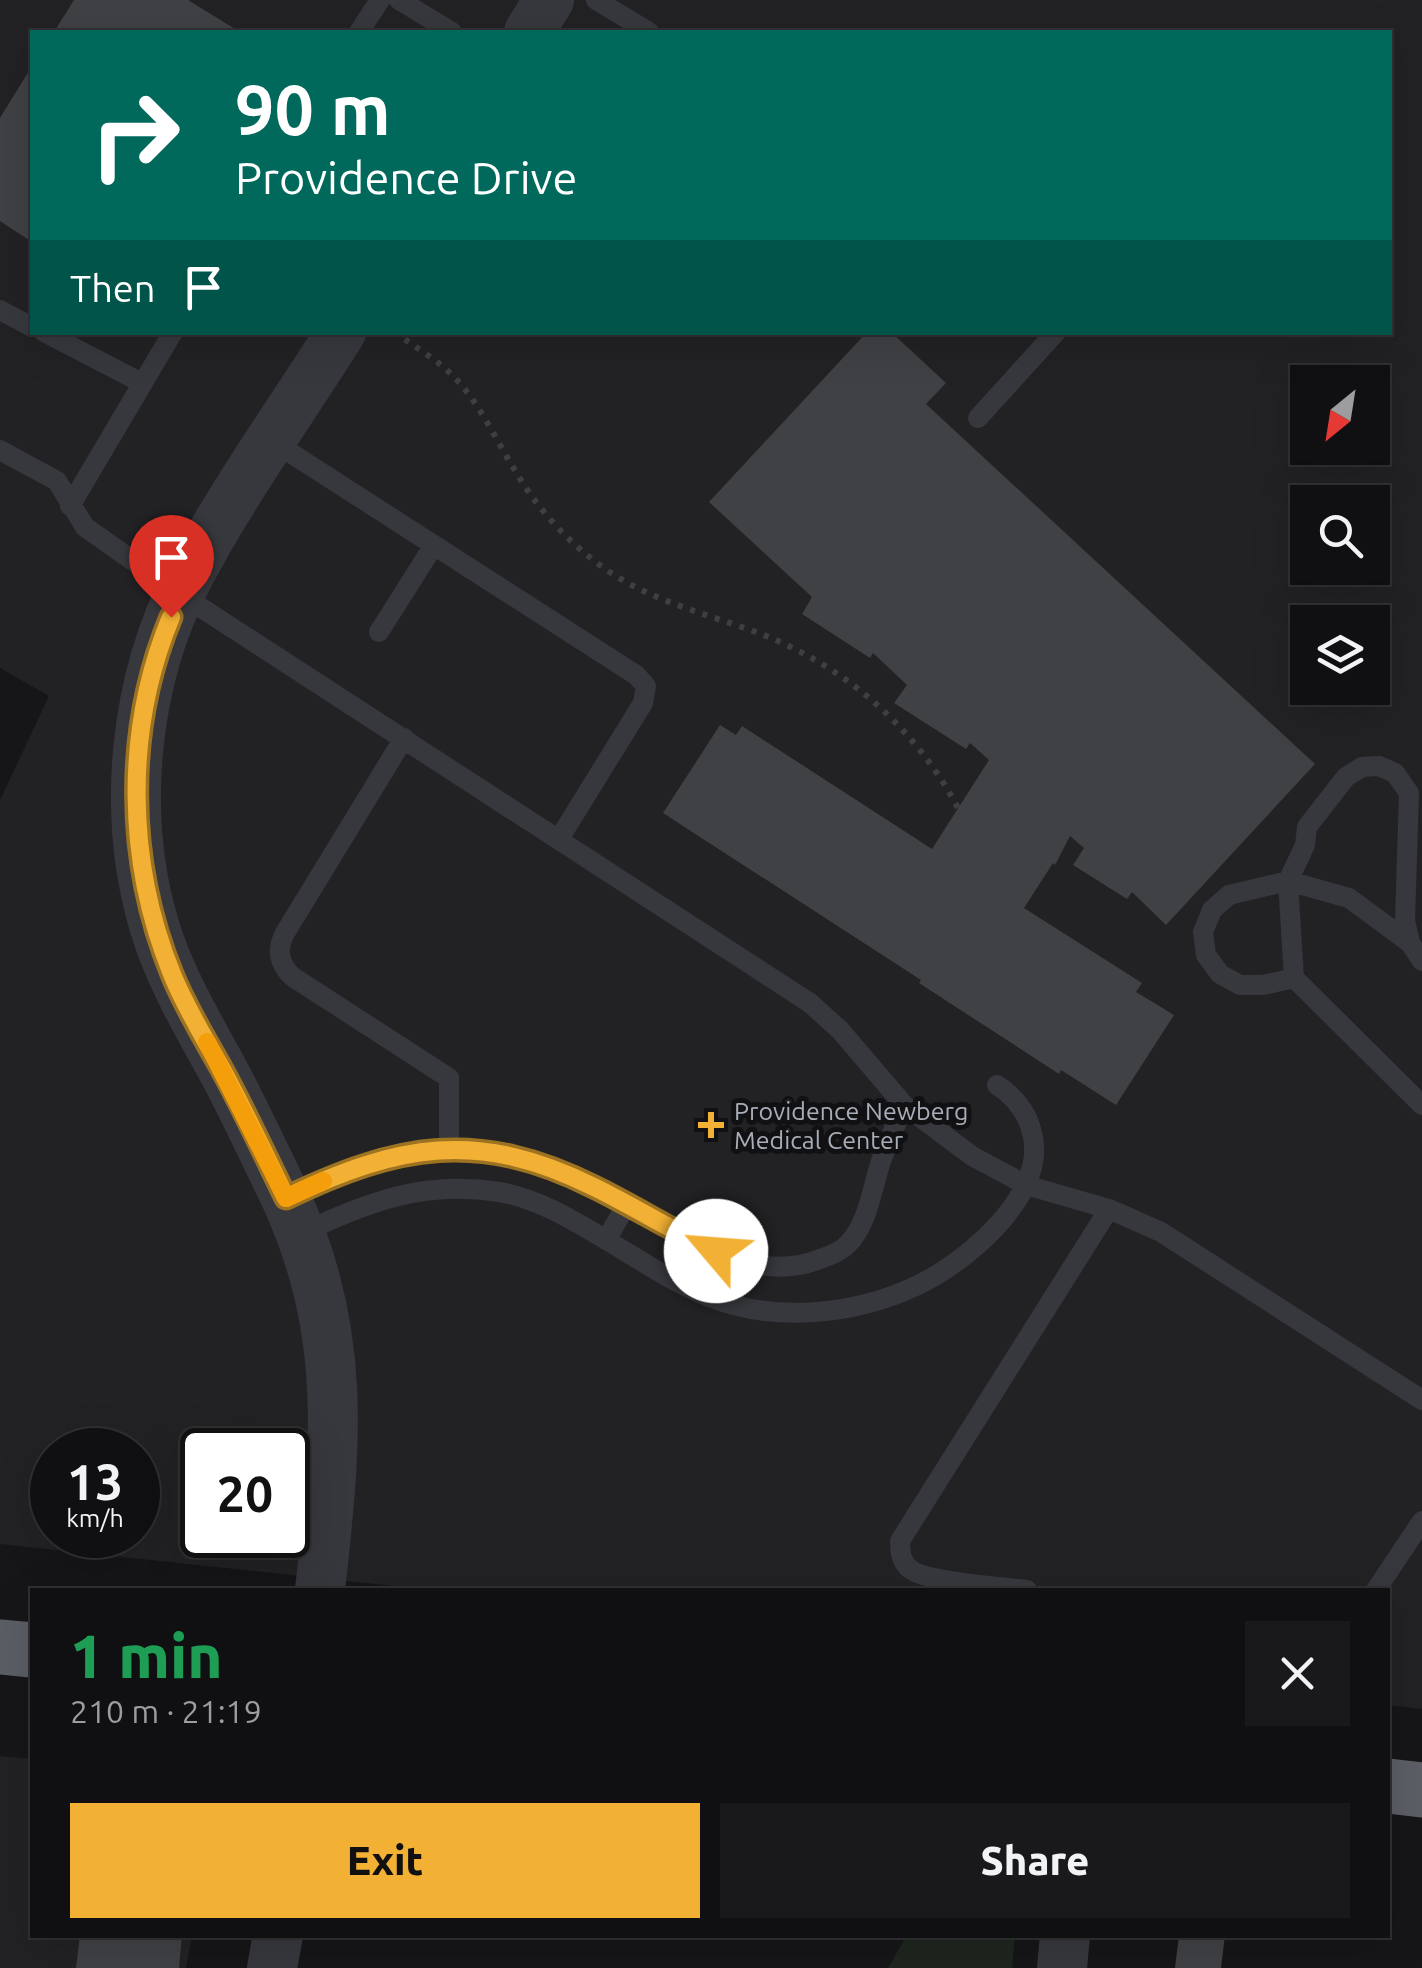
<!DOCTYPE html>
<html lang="en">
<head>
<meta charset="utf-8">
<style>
	:root { --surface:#101012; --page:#19191b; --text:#f1f3f6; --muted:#9c9d9f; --line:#303032; --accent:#f2b134 }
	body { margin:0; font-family:Ubuntu,sans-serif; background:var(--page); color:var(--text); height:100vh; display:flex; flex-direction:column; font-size:38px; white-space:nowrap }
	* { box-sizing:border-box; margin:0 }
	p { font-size:32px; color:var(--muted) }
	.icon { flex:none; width:55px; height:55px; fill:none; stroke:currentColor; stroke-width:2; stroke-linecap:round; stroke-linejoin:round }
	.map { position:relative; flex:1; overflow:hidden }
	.side { position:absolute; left:30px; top:1588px; width:1360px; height:350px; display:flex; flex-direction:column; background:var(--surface); border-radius:0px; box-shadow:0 10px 40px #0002,0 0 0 2px var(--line) }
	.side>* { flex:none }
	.banner { position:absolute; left:30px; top:30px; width:1362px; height:305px; border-radius:0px; box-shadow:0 10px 40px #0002,0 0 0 2px var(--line); background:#00695c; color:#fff; overflow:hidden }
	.needle { width:65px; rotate:210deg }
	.tools { position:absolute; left:1290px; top:365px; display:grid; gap:20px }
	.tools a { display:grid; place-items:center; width:100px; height:100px; border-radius:0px; background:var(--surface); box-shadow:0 10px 40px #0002,0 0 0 2px var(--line); font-size:50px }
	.speed { position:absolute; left:30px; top:1428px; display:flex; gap:20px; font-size:50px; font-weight:700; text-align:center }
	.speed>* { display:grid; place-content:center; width:130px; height:130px; border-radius:50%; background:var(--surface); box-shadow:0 10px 40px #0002,0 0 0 2px var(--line); line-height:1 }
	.speed small { font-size:25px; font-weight:400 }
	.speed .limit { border:5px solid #111; border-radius:15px; background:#fff; color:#111 }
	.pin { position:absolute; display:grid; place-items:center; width:85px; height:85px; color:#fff; margin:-102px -42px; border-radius:50% 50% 50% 0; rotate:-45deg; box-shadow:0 0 10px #0007 }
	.pin .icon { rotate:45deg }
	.me { position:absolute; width:110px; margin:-55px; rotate:297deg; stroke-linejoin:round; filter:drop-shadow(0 0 8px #0008) }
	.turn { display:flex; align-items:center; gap:35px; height:210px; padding:0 40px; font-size:45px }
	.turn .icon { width:130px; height:130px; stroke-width:2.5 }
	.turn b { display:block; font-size:70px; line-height:85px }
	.then { display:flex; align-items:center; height:95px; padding:0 40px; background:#0003; gap:20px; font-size:38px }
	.round { display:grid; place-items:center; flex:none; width:105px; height:105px; border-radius:0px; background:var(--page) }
	.summary { display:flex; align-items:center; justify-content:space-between; height:170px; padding:0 40px }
	h1 { font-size:60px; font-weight:800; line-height:75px; color:#1e9e55 }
	.cta { display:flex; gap:20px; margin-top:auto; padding:20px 40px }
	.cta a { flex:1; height:115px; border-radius:0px; background:var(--accent); color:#111; font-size:40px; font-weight:800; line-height:115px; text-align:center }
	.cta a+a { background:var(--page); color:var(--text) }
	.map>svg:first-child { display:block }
	.built { fill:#222225; fill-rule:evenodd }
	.green { fill:#1e261f }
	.building { fill:#404145 }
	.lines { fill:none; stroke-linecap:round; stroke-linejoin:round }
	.path { stroke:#3d3f44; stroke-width:6; stroke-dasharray:5 8; stroke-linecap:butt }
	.service { stroke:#37383d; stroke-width:20 }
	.tertiary { stroke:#37383d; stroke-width:50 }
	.trunk { stroke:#5b5e65; stroke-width:55 }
	.route-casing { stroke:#9d7322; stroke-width:25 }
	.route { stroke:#f2b134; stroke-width:18 }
	.slow { stroke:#f59e0b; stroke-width:18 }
	.poi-dot { fill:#f2b134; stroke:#111113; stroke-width:4 }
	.labels { text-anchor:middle; stroke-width:10; stroke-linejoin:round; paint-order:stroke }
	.poi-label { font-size:25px; fill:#a8adb8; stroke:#111113; text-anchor:start }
</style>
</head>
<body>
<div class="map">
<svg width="1422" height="1968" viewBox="0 0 1422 1968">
	<rect width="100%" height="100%" fill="#161618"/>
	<path class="built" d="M0 0H1422V1709L1388 1705V1590H432L0 1544V800L49 696 0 668ZM32 32H1390V332H32ZM1308 382H1372V448H1308ZM1308 502H1372V568H1308ZM1308 622H1372V688H1308ZM52 1450H138V1535H52ZM202 1450H288V1535H202Z
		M0 1756 32 1759V1935H192L186 1968H0Z"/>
	<path class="green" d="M907 1935H1015L1012 1968H888Z"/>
	<path class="building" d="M74 0H188L240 32H54Z
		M32 66V242L0 221V118Z
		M867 332H891L946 383 926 404 1315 764 1166 925 1132 892 1127 899 1073 865 1084 848 1070 836 1055 865 1053 863 1024 908 1142 983 1136 992 1174 1015 1116 1105 1061 1070 1059 1074 919 983 921 980 663 813 720 725 736 735 742 726 932 849 989 760 970 743 966 749 894 703 907 685 873 653 870 658 802 614 812 597 709 502Z
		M80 1935H182L179 1968H76Z
		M1179 1935H1225L1221 1968H1175Z"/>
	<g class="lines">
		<path class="path" d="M394 332C415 347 438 360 455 378 479 403 495 438 513 467 535 506 567 542 604 568 647 599 700 612 750 630 839 661 913 724 958 808"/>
		<path class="service" d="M399 0 452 32
			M596 0 649 32
			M359 32 380 0
			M0 310 32 327
			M44 332 142 383
			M978 418 1056 332
			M272 441 636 675 646 686 643 703 559 839
			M0 450 57 481 85 527 180 594 810 1003 840 1030 904 1105 972 1156 1026 1185 1109 1209 1161 1232 1422 1400
			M70 506 173 332
			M379 632 434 545
			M404 738 285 933C276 950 279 964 293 977L449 1078V1149
			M1410 943 1405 921 1409 793 1395 773 1379 766 1362 767 1346 777 1307 827 1305 845 1288 881 1294 978 1422 1105
			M1294 978 1263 985H1240L1220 974 1206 955 1203 932 1212 910 1229 895 1288 881 1349 898 1410 943 1422 961
			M286 1198C341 1172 404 1142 467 1148 509 1153 552 1167 590 1185 659 1217 742 1291 820 1259 829 1256 840 1252 847 1245 868 1225 872 1188 881 1161 888 1143 896 1124 904 1105
			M302 1233C369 1202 423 1180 499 1192 536 1198 571 1219 603 1238 637 1258 672 1282 709 1297 775 1323 854 1315 916 1286 958 1266 1006 1226 1026 1184 1044 1146 1031 1107 997 1085
			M606 1240 627 1204
			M1027 1590C1004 1587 925 1582 910 1569 901 1562 900 1552 900 1541L1109 1209
			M1376 1590 1422 1521"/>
		<path class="tertiary" d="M529 32 549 0
			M320 1590C336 1446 348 1335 286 1198 266 1157 247 1116 226 1076 199 1026 170 979 154 925 121 813 134 681 188 577 232 493 290 413 341 332
			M272 1968 278 1935
			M1062 1968 1065 1935"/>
		<path class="trunk" d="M0 1647 32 1650
			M1388 1786 1422 1790"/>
	</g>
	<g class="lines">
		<defs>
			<path id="route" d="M171 617C124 730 126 861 172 974 186 1009 207 1042 225 1075 247 1116 266 1157 286 1198 398 1144 478 1129 594 1187 635 1207 674 1232 716 1251"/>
		</defs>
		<use href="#route" class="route-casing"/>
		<use href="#route" class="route"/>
		<path class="slow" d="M207 1042 286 1198 323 1181"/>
	</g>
	<path class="poi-dot" d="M706 1110h10v10h10v10h-10v10h-10v-10h-10v-10h10z"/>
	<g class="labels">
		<g class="poi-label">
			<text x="734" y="1120">Providence Newberg<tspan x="734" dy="29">Medical Center</tspan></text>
		</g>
	</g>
</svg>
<div class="tools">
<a><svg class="needle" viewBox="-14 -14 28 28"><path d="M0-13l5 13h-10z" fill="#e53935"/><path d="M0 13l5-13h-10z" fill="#9c9d9f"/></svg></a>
<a><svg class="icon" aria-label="search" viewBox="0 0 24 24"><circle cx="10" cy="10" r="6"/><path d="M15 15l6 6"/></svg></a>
<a><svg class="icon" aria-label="layers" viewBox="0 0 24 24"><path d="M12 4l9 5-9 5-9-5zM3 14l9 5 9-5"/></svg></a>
</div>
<div class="speed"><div>13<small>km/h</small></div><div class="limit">20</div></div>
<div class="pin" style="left:171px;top:617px;background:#d93025"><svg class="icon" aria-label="arrive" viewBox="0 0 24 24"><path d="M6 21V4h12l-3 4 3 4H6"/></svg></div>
<svg class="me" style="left:716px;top:1251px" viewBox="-20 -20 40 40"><circle r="19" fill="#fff"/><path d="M0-13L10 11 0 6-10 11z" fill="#f2b134"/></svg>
<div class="banner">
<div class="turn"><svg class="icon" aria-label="right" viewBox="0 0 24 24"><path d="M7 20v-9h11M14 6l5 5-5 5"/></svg><div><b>90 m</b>Providence Drive</div></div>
<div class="then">Then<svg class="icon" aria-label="arrive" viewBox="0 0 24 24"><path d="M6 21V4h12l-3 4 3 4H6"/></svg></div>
</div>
<section class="side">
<div class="summary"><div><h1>1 min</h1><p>210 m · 21:19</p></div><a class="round"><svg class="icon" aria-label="close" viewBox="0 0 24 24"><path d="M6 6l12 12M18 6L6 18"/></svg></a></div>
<div class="cta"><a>Exit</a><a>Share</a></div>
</section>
</div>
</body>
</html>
